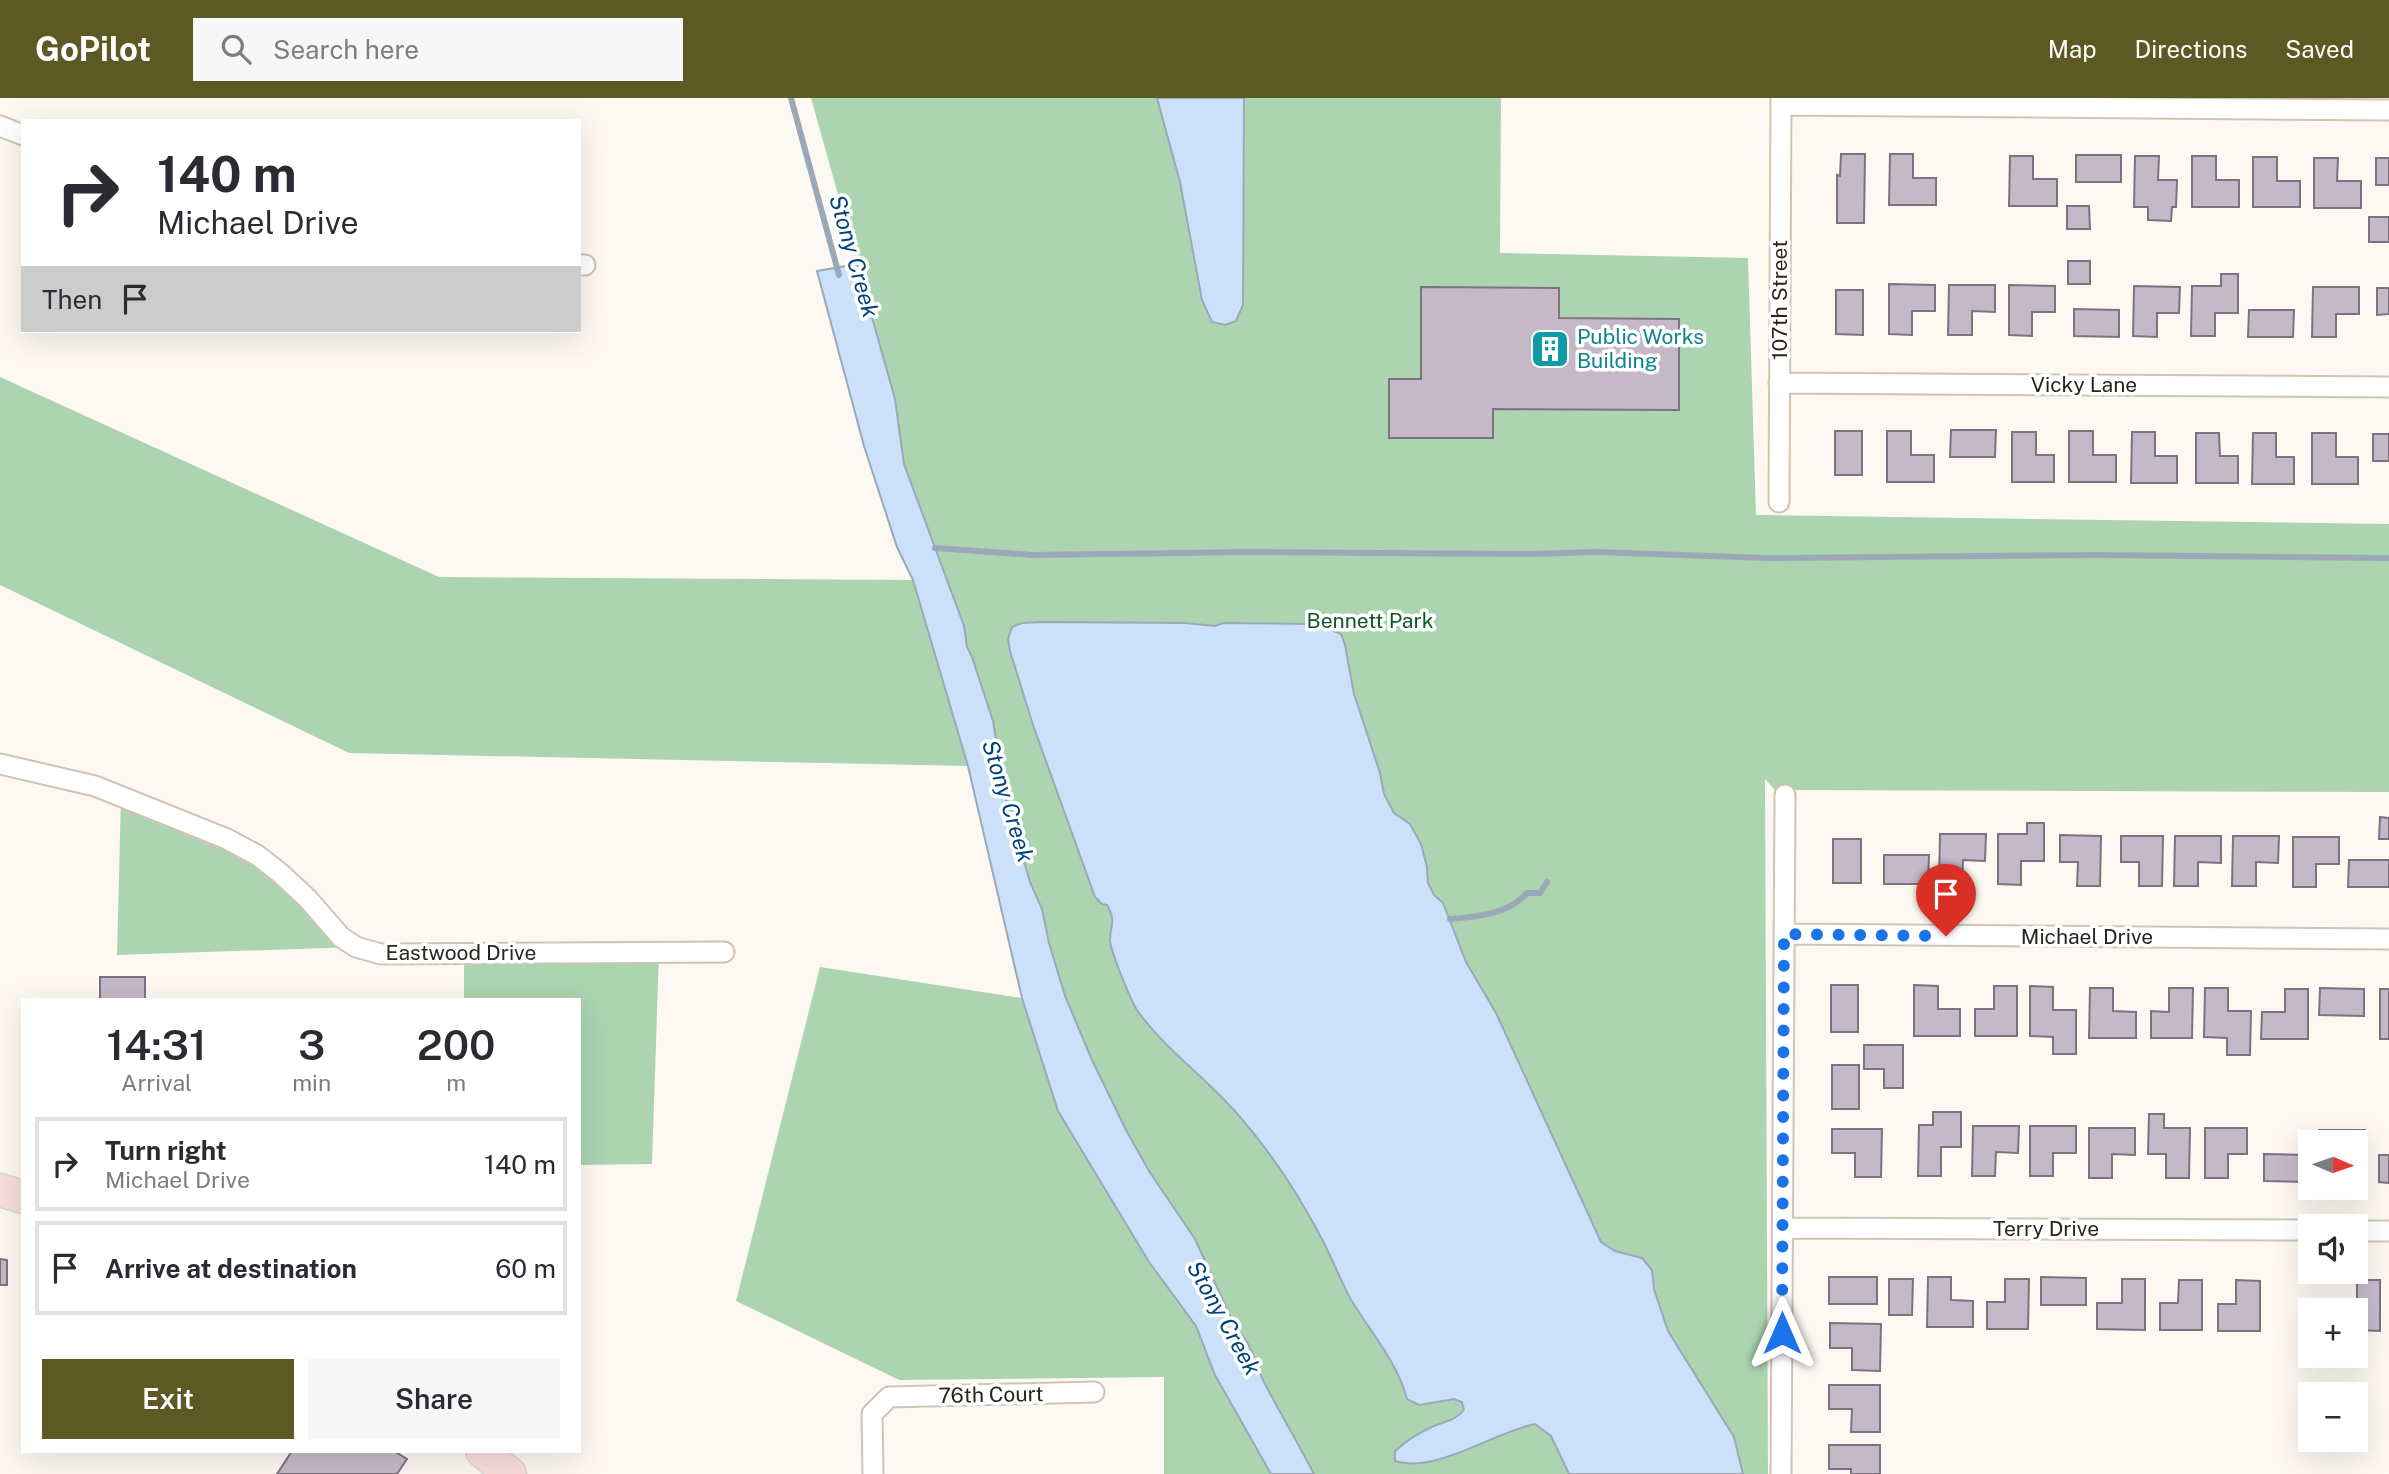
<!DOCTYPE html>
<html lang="en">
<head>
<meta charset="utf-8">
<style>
	:root { --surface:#fff; --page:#f7f7f7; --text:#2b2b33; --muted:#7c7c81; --line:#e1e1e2; --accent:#5c5925 }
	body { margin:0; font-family:"Public Sans",sans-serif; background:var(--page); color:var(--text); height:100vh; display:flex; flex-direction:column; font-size:26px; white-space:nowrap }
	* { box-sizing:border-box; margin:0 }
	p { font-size:23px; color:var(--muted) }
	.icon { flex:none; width:38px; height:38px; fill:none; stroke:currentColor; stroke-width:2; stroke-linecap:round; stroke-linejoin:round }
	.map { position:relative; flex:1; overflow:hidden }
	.drawer { position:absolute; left:21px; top:900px; width:560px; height:455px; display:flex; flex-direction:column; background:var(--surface); border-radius:0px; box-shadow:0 7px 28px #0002 }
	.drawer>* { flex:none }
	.hud { position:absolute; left:21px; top:21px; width:560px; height:214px; border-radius:0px; box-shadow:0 7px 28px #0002; background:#fff; color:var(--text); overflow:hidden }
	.needle { width:46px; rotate:92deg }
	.buttons { position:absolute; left:2298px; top:1032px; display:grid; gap:14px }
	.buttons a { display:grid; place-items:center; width:70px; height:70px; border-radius:0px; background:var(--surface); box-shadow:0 7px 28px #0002; font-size:35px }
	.pin { position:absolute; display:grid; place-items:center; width:60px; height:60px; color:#fff; margin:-72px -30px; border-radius:50% 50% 50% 0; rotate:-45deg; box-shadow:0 0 7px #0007 }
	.pin .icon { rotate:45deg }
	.me { position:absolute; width:77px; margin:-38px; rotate:0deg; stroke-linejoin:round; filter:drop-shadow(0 0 5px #0008) }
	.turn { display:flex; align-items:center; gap:24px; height:147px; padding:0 21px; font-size:32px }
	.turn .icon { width:91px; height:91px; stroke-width:2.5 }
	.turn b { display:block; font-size:49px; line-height:60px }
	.then { display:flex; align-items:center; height:66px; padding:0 21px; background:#0003; gap:14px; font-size:26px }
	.eta { display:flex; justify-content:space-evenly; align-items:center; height:119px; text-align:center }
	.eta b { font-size:42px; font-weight:600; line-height:49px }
	.primary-button { display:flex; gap:14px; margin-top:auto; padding:14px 21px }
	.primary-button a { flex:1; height:80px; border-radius:0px; background:var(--accent); color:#fff; font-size:28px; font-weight:600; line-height:80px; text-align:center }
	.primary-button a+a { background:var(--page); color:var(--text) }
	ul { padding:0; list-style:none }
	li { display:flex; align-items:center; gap:21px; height:94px; margin:0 14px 10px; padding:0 7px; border:4px solid var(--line); border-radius:0px }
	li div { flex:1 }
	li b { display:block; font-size:26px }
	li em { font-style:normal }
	header { display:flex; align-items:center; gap:42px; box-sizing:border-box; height:98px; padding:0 35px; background:var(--accent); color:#fff }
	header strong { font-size:33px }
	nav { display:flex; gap:38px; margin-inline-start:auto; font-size:24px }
	.search { width:490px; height:63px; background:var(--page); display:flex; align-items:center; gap:18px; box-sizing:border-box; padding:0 24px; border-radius:0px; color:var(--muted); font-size:26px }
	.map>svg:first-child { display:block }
	.green { fill:#acd4b1 }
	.water { fill:#cbe1fa; stroke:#9aa8b8; stroke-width:2 }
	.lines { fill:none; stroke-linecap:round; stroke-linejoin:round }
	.stream { stroke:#9aa8b8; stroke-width:6 }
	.building { fill:#c5b9c8; stroke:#7d727f; stroke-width:2 }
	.street-casing { stroke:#d0c5b5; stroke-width:23 }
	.primary-casing { stroke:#d8d8d6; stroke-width:35 }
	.street { stroke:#fff; stroke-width:19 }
	.primary { stroke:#f9dddb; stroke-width:32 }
	.route { stroke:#1a73e8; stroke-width:12; stroke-dasharray:0 21.6 }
	.labels { text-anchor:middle; stroke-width:7; stroke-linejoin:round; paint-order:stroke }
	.street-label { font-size:21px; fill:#28241e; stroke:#fff }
	.culture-label { font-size:21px; fill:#0d838f; stroke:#fff; text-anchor:start }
	.park-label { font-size:21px; fill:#0f5926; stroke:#fff }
	.water-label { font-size:23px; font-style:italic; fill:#024378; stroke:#fff }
</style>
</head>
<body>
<header>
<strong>GoPilot</strong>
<div class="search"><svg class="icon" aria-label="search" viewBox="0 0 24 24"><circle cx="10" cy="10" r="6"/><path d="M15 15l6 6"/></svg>Search here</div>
<nav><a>Map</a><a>Directions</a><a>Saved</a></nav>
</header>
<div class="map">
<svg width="2389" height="1376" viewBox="0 0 2389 1376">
	<rect width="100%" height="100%" fill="#fdf9f2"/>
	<path class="green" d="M811 0H1501L1500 155 1748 160 1756 417 2389 426V694L1775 692 1765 681 1768 1376H1314C1298 1345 1280 1315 1264 1284 1254 1265 1253 1246 1236 1231L1195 1141 1149 1073 1126 1032 1092 962 1065 898 1049 845 1042 811 1030 784 1007 707 993 623 972 559 967 549 964 528 904 366 895 301Z
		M0 279 439 479 913 482 968 668 349 655 0 487Z
		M121 698 227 741 356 849 117 857Z
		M659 854 652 1066 579 1067V901H464V856Z
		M820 869 1022 900 1058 1013 1149 1164 1196 1228 1215 1277 1271 1376H1164V1279L899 1282 736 1203Z"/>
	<path class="water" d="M1157 0H1244L1243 207 1236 223 1225 227 1212 224 1202 202 1180 84Z
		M857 166 895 301 904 366 964 528 967 549 972 559 993 623 1007 707 1030 784 1042 811 1049 845 1065 898 1092 962 1126 1032 1149 1073 1195 1141 1236 1231C1253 1246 1254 1265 1264 1284 1280 1315 1298 1345 1314 1376H1271L1215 1277 1196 1228 1149 1164 1058 1013 1022 900 968 668 913 482 897 449 864 348 817 173Z
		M1042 524 1185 525 1215 528 1223 525 1317 526 1341 536 1345 547 1354 596 1380 675 1384 696 1394 715 1410 726 1421 746 1427 769 1428 785 1434 797 1443 805 1466 864 1496 915 1601 1144 1615 1153 1642 1160 1652 1172 1654 1191 1668 1233 1734 1339 1743 1376H1569L1551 1338 1535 1326C1494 1334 1436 1376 1395 1363V1353C1407 1342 1420 1334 1434 1328 1446 1323 1456 1322 1464 1312L1462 1304 1454 1301 1419 1307 1407 1301C1397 1263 1370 1234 1350 1200 1341 1183 1334 1165 1325 1147 1302 1102 1273 1057 1240 1019 1208 981 1165 952 1137 912 1131 903 1110 852 1110 842 1110 826 1117 825 1107 807L1102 806 1095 799 1033 627 1010 553 1008 541 1012 529 1022 525Z"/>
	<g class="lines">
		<path class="stream" d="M791 0 839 177
			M935 450 1032 457 1252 454 1531 456 1596 454 1767 460 2098 457 2389 460
			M1450 821C1477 819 1509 816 1527 795H1540L1547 784"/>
	</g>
	<path class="building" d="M1841 56H1865L1864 125H1837V77L1840 78Z
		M1890 56H1913V80H1936V107H1889Z
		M2076 57H2121V84H2076Z
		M2010 58H2033V81H2057V108H2009Z
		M2135 58H2159L2158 82H2177L2176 109H2172L2171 123 2148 122V109H2134Z
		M2192 58H2216V82H2239V109H2192Z
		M2253 59H2277V83H2300V109H2253Z
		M2314 60H2338L2337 83H2361V110H2314Z
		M2376 60H2389V87H2376Z
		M2067 108H2089L2090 131H2067Z
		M2369 119H2389V144H2369Z
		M2068 163H2090V186H2068Z
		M2221 176H2238V215H2215V238H2191L2192 188H2221Z
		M1889 186 1935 187V213H1912V237L1889 236Z
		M1949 187H1995V214L1972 213V237H1948Z
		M2009 187 2055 188V214H2032V238L2009 237Z
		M2134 188 2180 189 2179 215H2157V239L2133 238Z
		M1421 189 1559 190V220L1679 221V312L1493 311V340H1389V281H1421Z
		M2313 189H2359V216H2336V239H2312Z
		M2377 190H2389V216L2377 217Z
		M1836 192H1863V237L1836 236Z
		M2074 211 2119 212V239L2074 238Z
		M2249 212H2294L2293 239H2248Z
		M1951 332H1996L1995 359H1950Z
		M1835 333H1862V377H1835Z
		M1887 333H1911V357H1934V384H1887Z
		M2069 333H2093V357H2116V384H2069Z
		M2012 334H2036V357H2054V384H2012Z
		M2132 334H2155V358H2177V385H2131Z
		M2196 335H2219L2220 358H2238V385H2196Z
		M2253 335H2276V359H2294V386H2252Z
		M2312 335H2336V359H2358V386H2312Z
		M2373 336H2389V363H2373Z
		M2380 719 2389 720V741H2379Z
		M2027 725H2044V763H2021V787L1998 786V736H2027Z
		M1940 736H1986L1985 763 1963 762 1962 786H1939Z
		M2060 737 2101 738 2100 788H2077L2078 764H2060Z
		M2121 738H2163L2162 788H2139V764H2121Z
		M2175 738H2221V765L2198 764V788H2174Z
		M2233 738H2279L2278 765 2256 764V788H2232Z
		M2293 739H2339V766H2316V789H2293Z
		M1833 741H1861V785H1833Z
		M1884 757H1929L1928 786H1884Z
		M2349 762H2389V789H2348Z
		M100 879H145V901H100Z
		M1831 887H1858V934H1831Z
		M1914 887 1938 888V911H1960V938H1914Z
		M1994 888H2017V938H1975V911H1994Z
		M2030 888 2053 889V912H2076V956H2053V939L2030 938Z
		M2090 890H2113V913L2136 914V940H2089Z
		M2169 890H2193L2192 940H2151V913L2169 914Z
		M2205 890H2228V913H2251L2250 957H2227V940L2204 939Z
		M2320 890 2364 891V918L2319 917Z
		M2285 891H2308V941H2261L2262 914H2285Z
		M2380 891H2389V941H2380Z
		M1864 947H1903V990H1884V971H1864Z
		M1832 967H1859V1011H1832Z
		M1933 1014H1961V1049H1941V1078H1918L1919 1027H1933Z
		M2149 1016H2164V1030H2190L2189 1080H2166V1056H2148Z
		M1973 1028H2019L2018 1055 1996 1054 1995 1078H1972Z
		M2030 1028H2076V1055H2053V1078H2030Z
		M2089 1030H2135V1057L2112 1056V1080H2089Z
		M2205 1030H2247V1056H2228V1080H2205Z
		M1832 1031H1882L1881 1079H1855V1055H1832Z
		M2319 1032H2365V1059H2356V1045H2319Z
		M2264 1056 2309 1057V1084L2264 1083Z
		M2379 1057H2389V1085L2379 1084Z
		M0 1161 7 1162V1187H0Z
		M1829 1179H1877V1206H1829Z
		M1928 1179H1951V1202L1973 1203V1229H1927Z
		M2041 1179 2086 1180V1207H2041Z
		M1889 1181H1913L1912 1217H1889Z
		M2005 1181H2029L2028 1231H1987V1204H2005Z
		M2122 1181H2145V1232L2097 1231V1205H2122Z
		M2179 1182H2202V1232H2160V1205H2178Z
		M2236 1182 2260 1183V1233H2218V1206H2236Z
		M2357 1182H2380V1233L2356 1232V1213H2338V1206H2357Z
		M1830 1225 1881 1226 1880 1273 1852 1272V1250H1830Z
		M1829 1287H1880V1334H1851L1852 1311H1829Z
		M1829 1347H1880V1376H1851V1371H1829Z
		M292 1353H394L407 1361 397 1376H277Z"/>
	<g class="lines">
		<defs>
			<path id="street" d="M1781 7 2389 12
				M0 28 23 37
				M579 167H585
				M1779 285 2389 289
				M1779 404 1781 0
				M0 666 95 688 227 741 257 757 280 775 307 800 341 839 356 849 381 856 724 854
				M1784 836 2389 841
				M1782 1130 2310 1132
				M2356 1133H2389
				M873 1376 872 1316 889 1299 1094 1294
				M1781 1376 1785 697"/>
			<path id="primary" d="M0 1092 23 1099
				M482 1353 510 1376"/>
		</defs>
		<use href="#street" class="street-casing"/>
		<use href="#primary" class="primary-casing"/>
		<use href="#street" class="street"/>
		<use href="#primary" class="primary"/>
	</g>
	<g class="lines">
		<path class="route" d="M1782 1235 1784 836 1946 838"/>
	</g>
	<defs>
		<symbol id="building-square" viewBox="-11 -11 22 22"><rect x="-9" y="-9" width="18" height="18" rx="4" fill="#0f9aa8" stroke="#fff"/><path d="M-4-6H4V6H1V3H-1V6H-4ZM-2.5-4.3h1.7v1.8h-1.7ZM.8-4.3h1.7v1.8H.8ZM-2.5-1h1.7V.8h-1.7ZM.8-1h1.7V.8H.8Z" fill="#fff"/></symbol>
	</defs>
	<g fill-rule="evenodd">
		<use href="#building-square" x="1528" y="229" width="44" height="44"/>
	</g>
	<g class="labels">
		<g class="street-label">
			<text transform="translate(1780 202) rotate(-90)" y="7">107th Street</text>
			<text x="2084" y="294">Vicky Lane</text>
			<text x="2087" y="846">Michael Drive</text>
			<text x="461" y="862">Eastwood Drive</text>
			<text x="2046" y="1138">Terry Drive</text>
			<text transform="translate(991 1297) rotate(-1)" y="7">76th Court</text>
		</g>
		<g class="culture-label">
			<text x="1577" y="246">Public Works<tspan x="1577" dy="24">Building</tspan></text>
		</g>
		<g class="park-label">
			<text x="1370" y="530">Bennett Park</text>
		</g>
		<g class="water-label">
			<text transform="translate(854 158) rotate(74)" y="8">Stony Creek</text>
			<text transform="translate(1008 703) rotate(73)" y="8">Stony Creek</text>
			<text transform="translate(1224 1220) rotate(61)" y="8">Stony Creek</text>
		</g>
	</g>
</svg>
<div class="buttons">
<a><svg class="needle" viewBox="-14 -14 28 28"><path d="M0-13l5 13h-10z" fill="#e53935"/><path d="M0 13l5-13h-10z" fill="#7c7c81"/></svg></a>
<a><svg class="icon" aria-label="sound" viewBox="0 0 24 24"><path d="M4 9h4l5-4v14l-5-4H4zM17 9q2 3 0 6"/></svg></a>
<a>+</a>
<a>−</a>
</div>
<div class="pin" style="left:1946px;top:838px;background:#d93025"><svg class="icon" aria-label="arrive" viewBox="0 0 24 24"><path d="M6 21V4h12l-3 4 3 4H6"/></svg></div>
<svg class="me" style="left:1782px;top:1235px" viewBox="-20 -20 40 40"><path d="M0-17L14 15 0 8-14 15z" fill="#1a73e8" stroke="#fff" stroke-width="4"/></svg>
<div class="hud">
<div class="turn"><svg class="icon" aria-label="right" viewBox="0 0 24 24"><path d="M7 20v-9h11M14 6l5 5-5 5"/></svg><div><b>140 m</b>Michael Drive</div></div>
<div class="then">Then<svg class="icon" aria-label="arrive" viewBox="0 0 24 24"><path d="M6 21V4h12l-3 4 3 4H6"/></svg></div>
</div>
<section class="drawer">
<div class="eta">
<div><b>14:31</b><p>Arrival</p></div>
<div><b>3</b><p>min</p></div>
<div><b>200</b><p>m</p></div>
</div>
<ul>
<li><svg class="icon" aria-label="right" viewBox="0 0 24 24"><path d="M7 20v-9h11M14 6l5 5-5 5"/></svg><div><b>Turn right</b><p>Michael Drive</p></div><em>140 m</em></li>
<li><svg class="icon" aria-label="arrive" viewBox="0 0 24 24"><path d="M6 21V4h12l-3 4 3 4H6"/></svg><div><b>Arrive at destination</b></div><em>60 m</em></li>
</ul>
<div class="primary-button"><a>Exit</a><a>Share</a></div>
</section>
</div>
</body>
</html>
